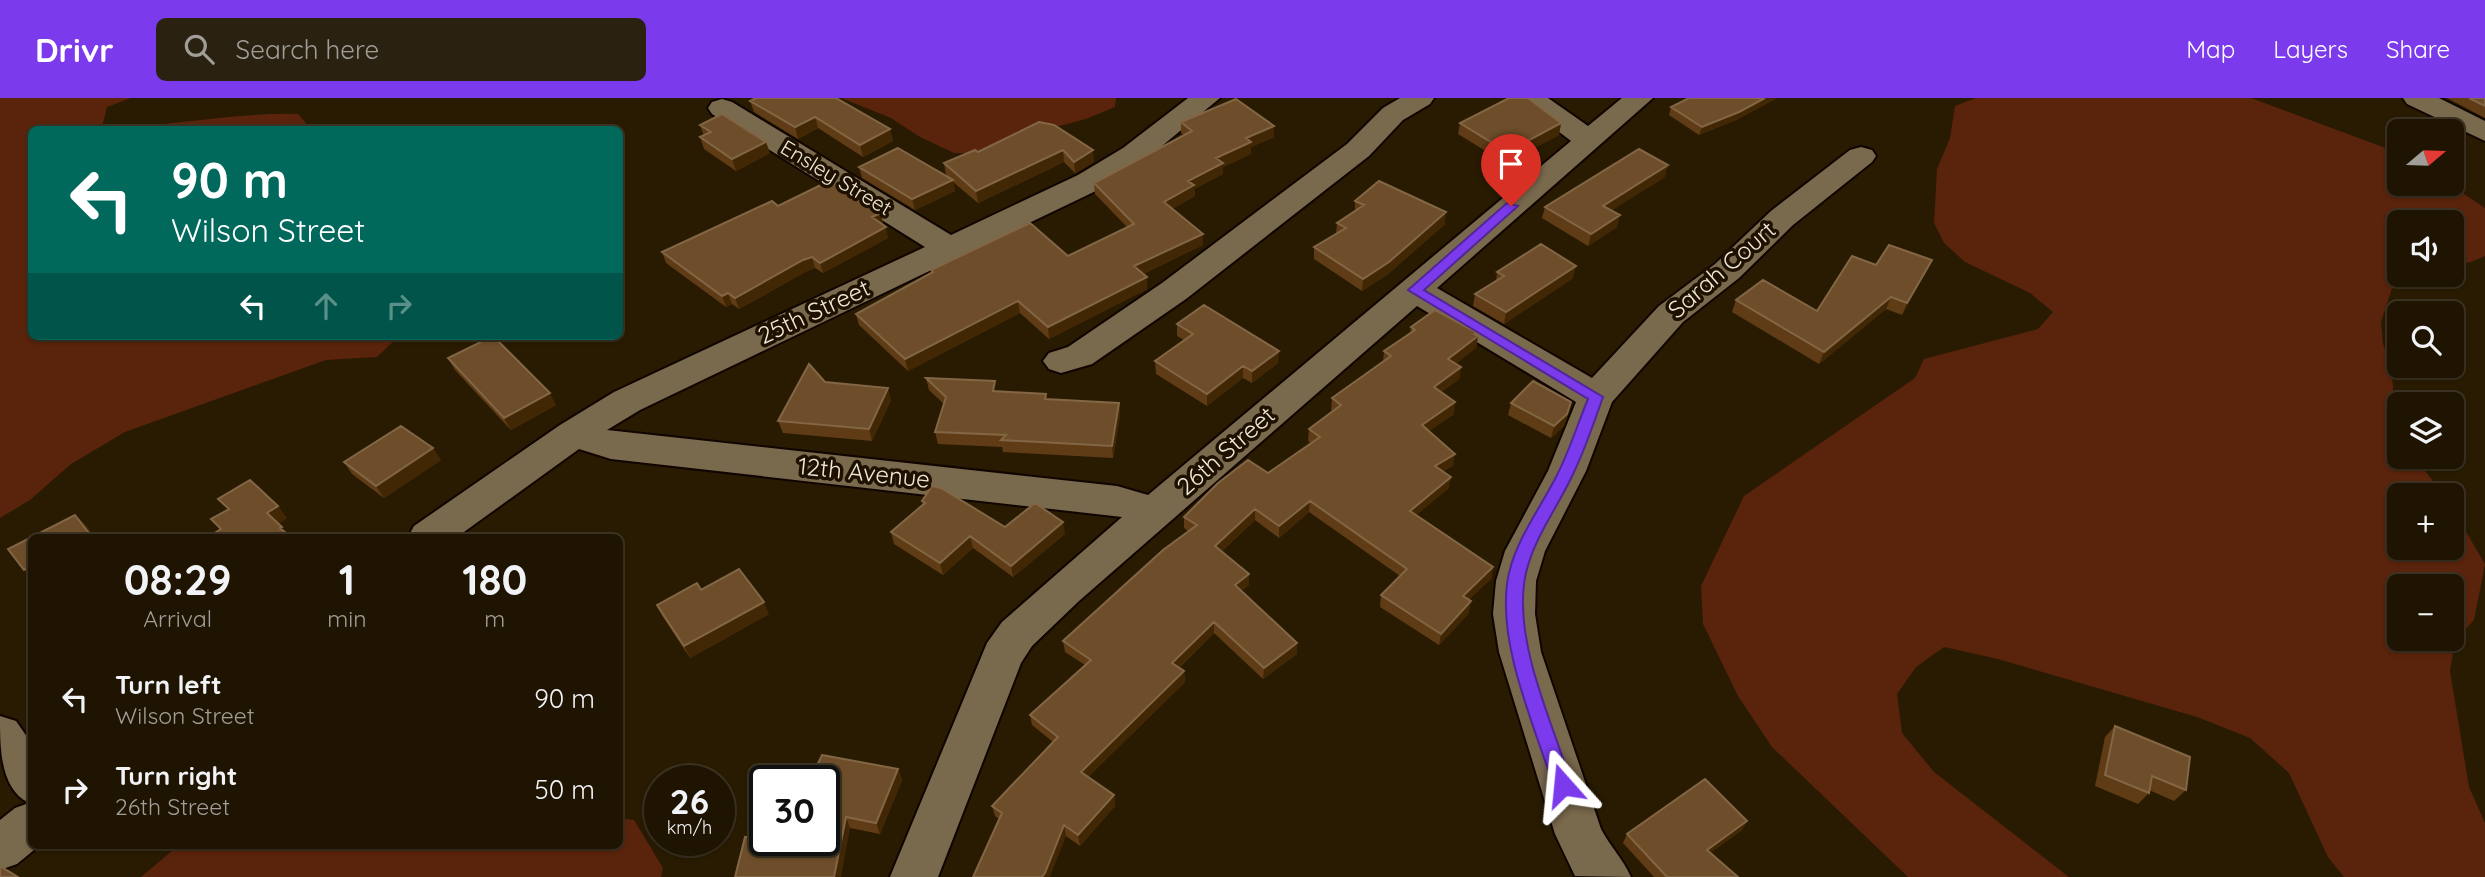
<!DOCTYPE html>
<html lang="en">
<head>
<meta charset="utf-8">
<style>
	:root { --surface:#1e1401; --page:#2b2110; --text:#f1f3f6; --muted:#a19e99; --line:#3c3323; --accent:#7c3aed }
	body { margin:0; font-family:Quicksand,sans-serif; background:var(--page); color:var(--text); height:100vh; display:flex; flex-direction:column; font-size:26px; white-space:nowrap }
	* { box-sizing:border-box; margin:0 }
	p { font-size:23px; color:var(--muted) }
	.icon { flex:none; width:38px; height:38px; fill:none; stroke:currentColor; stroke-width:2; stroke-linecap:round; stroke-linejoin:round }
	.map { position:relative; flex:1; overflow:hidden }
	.sheet { position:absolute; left:28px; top:436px; width:595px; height:315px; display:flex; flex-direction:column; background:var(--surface); border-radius:10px; box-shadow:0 2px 5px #0004,0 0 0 2px var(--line) }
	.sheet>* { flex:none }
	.guide { position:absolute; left:28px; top:28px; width:595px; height:214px; border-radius:10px; box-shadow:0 2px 5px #0004,0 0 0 2px var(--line); background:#00695c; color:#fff; overflow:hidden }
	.needle { width:46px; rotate:71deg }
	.tools { position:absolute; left:2387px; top:21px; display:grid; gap:14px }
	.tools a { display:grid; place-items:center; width:77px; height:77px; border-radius:10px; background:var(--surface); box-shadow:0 2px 5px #0004,0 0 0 2px var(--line); font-size:35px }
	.speed { position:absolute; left:644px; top:667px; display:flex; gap:14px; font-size:35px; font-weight:700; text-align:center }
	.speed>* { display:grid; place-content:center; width:91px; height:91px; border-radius:50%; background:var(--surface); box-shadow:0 2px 5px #0004,0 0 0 2px var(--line); line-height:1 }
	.speed small { font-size:18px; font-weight:400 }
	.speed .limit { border:4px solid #111; border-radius:10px; background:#fff; color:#111 }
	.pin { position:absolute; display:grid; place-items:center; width:60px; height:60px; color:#fff; margin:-72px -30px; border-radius:50% 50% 50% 0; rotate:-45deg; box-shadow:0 0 7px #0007 }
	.pin .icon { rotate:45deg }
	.me { position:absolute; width:77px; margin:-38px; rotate:342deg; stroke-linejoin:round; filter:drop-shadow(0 0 5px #0008) }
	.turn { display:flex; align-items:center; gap:24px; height:147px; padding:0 28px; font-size:32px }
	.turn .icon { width:91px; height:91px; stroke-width:2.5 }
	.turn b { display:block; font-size:49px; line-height:60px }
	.lanes { display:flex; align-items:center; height:66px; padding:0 28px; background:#0003; justify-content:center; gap:35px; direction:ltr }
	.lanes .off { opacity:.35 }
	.eta { display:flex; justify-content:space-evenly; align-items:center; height:119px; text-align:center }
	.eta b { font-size:42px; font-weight:700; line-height:49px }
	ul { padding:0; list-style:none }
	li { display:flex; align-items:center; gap:21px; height:91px; padding:0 28px }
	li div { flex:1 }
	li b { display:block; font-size:26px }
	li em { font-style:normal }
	header { display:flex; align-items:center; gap:42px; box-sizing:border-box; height:98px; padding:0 35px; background:var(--accent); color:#fff }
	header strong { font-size:33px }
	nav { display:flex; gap:38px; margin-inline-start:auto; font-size:24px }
	.search { width:490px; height:63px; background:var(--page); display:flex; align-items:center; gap:18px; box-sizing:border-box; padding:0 24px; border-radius:10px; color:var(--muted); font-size:26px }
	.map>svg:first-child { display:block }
	.green { fill:#5a230b; fill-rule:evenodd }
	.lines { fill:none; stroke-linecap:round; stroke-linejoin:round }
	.minor-casing { stroke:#100500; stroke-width:4 }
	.minor { fill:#79694d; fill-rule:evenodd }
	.wall { fill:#5f3c16 }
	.shaded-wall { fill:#422705 }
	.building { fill:#6e4e2a; stroke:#826645; stroke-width:2 }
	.route { fill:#7c3aed; stroke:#51269a; stroke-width:2 }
	.labels { text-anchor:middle; stroke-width:7; stroke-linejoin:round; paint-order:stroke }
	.far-street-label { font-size:21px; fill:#efe7d7; stroke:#1e1100 }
	.street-label { font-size:24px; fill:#efe7d7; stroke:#1e1100 }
</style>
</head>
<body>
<header>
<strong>Drivr</strong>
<div class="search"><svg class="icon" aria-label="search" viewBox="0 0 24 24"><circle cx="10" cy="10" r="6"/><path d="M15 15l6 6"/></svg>Search here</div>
<nav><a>Map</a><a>Layers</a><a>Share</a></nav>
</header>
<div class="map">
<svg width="2485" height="779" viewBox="0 0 2485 779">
	<rect width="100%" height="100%" fill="#281b01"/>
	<path class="green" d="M0 0H131L107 9 102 29C168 30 231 14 298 16L311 31 32 32V238L398 239 377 259 326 262 125 334 71 366 30 402 0 420Z
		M841 0H1116L1115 9 1086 21 1026 37 987 56 954 55 920 39 891 20Z
		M1976 0H2251L2399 55V86H2449L2485 110V158L2471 164 2452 167V124H2399V177H2404L2394 184 2381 224 2383 246 2391 266 2399 359H2414L2444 397H2399V450H2452V410L2485 466 2474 522 2455 543 2450 573 2469 689 2485 725V779H2344L2328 759 2289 675 2250 640 2197 619 1998 561 1944 549 1916 569 1897 596 1902 635 1934 674 2069 779H1908L1772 649 1738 598 1703 526 1701 488 1744 398 1915 280 1924 261 2038 231 2053 214 2030 195 1965 164 1944 145 1934 125 1937 71 1950 40 1955 8ZM2399 488H2452V541H2399Z
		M620 720 634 722 663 770 661 779H141L179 747H620Z"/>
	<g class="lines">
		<defs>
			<path id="minor" d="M1188 0H1220L1145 62 1100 91 640 312 607 332 1117 388 1148 397 1571 43 1515 0H1548L1588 28 1622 0H1653L1437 190 1592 280 1659 208 1715 166 1771 113 1850 52 1861 49 1872 52 1876 58 1872 64 1793 127 1739 180 1683 224 1612 304 1586 373 1545 453 1536 483 1535 516 1541 554 1601 731C1610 748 1623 761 1631 779L1575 778 1555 736 1499 554 1493 516 1496 483 1505 453 1548 373 1576 304 1417 208 1079 503 1032 548 1021 565 938 779H890L987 545 1002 524 1122 419 611 361 579 351 457 439H408L414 428 560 327 614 294 925 149 712 16 708 10 712 4 722 1 732 4 951 137 1078 77 1123 50Z
				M1400 0H1434L1430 6 1403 22 1369 58 1186 201 1092 266 1061 275 1049 271 1043 263 1049 255 1068 249 1162 185 1347 46 1383 10Z
				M2403 0H2439L2485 23V43L2407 6Z
				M0 618 16 623 32 646V747H40L17 766 0 772V722L15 710 29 705C0 691 0 650 0 618Z"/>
		</defs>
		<use href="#minor" class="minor-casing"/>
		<use href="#minor" class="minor"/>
	</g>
	<path class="wall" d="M1689 0H1777L1736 22 1699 37 1669 17 1671 9Z
		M2447 0H2485V20Z
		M750 3 890 31 893 43 863 59 818 30 798 41 754 14Z
		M1039 24 1094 64 1075 75 1064 64 978 105 953 84 955 93 915 112 862 80 859 69 949 80 946 77 944 65 978 54Z
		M1181 24 1274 39 1251 49V56L1223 69V76L1194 91 1195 98 1172 111 1203 136V147L1143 176 1147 179V191L1049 241 1020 215 908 273 859 227 856 216 932 175 931 172 1068 158 1127 129 1095 96 1094 85 1184 37 1181 35Z
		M1460 25H1561L1559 37 1505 65 1458 36Z
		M700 27 770 55 736 73 704 51 700 39 704 38Z
		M1665 79 1611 112 1617 129 1588 148 1542 120 1545 109Z
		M1355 103 1445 126 1388 176 1362 193 1314 161V149L1336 136 1337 125 1355 113Z
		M778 108 881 115 883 126 882 127 888 140 823 175 815 170 807 173 739 211 732 206 726 209 666 165 662 154Z
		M1932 162 1902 217 1886 211 1819 266 1732 214 1736 202 1817 213 1876 167Z
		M1497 174 1573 180 1504 226 1473 208 1475 196 1496 183Z
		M1177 226 1278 265 1252 285 1243 280 1207 308 1156 276 1155 263 1184 242 1177 238Z
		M1411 229 1476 237 1478 238 1476 250 1455 266 1461 269 1459 281 1441 294 1454 316 1429 333 1453 368 1443 373 1449 390 1416 417 1493 469 1491 481 1468 502 1469 515 1439 547 1380 509 1381 497 1400 478 1309 414 1279 440 1255 422 1222 453 1249 487 1241 493 1297 545V556L1263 581 1214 535 1179 570 1184 573 1185 584 1088 679 1114 697 1115 708 1080 748 1066 738 999 721 995 718 992 708 1053 644 1032 627 1030 617 1085 567 1065 554 1063 543 1188 433 1184 430V419L1268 375 1311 345 1308 343 1309 331 1333 313 1331 312 1332 300 1383 263 1384 253 1410 235Z
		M448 260 556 307 511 332 455 272Z
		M926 280 997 293 1046 296 1047 301 1119 305 1120 317 1113 360 1003 354 1002 349 938 346 935 334 944 306 929 292Z
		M825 284 891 302 872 343 783 335 778 323Z
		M1511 305 1568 316 1564 328 1551 340 1508 317Z
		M441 362 384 400 352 376 344 364Z
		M922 403 1005 429 1065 436 1013 479 973 450 943 477 894 446 891 434 923 407Z
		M701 492 769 516 690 560 663 519 657 507Z
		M2115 628 2186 692 2174 703 2149 692V695L2138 706 2095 688 2105 639Z
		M898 671 902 682 880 736 850 730 824 742V682Z
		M1747 723 1742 732 1710 755 1738 779H1654L1623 745 1627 736Z"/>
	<path class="shaded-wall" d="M1765 0H1777L1736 22 1699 37 1702 29Z
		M815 19 818 30 798 41 795 29Z
		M1561 25 1559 37 1505 65 1507 54Z
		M1274 28V39L1251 49V56L1223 69V76L1194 91 1195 98 1165 115 1164 104 1216 60 1246 40Z
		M890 31 893 43 863 59 860 47Z
		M766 44 770 55 736 73 732 61Z
		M1063 52 1064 64 978 105 976 93Z
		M1093 52 1094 64 1075 75 1074 64Z
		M1668 67 1665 79 1600 120 1603 108Z
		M953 82 955 93 915 112 912 101Z
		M1446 114 1445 126 1388 176 1362 193 1363 181Z
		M881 115 883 126 874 130 872 119Z
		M1620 117 1617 129 1588 148 1591 136Z
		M886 129 888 140 823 175 820 165Z
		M1203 136V147L1134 180V168Z
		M812 159 815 170 807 173 739 211 735 200 803 162Z
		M1932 162 1926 174 1902 217 1907 205Z
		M1576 168 1573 180 1504 226 1506 214Z
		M1147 179V191L1049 241 1048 229Z
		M728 195 732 206 726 209 722 198Z
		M1891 199 1886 211 1819 266 1824 254Z
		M1018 203 1020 215 908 273 905 261Z
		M1476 234 1475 240 1478 238 1476 250 1446 273 1448 261Z
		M1279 253 1278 265 1252 285V273Z
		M1243 268V280L1207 308V296Z
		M1461 269 1459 281 1432 300 1434 289Z
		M888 290 891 302 872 343 869 331Z
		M550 295 556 307 511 332 504 320Z
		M1455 304 1454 316 1420 339 1422 327Z
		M1571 304 1564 328 1551 340 1554 328Z
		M1119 305 1120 317 1113 360 1112 348Z
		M433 350 441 362 384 400 376 388Z
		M1455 356 1453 368 1433 379 1435 368Z
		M1451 379 1449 390 1408 424 1410 413Z
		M1310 403 1309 414 1279 440V428Z
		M278 408 287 420 277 427 267 415Z
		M1255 411V422L1215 459V448Z
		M75 417 87 428 95 439H92Z
		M1063 424 1065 436 1013 479 1011 468Z
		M282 429 290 439H285L280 430Z
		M970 438 973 450 943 477 940 465Z
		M32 468V480L24 472Z
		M1493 469 1491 481 1460 509 1463 498Z
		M1249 476V487L1235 499V487Z
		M1471 503 1469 515 1439 547 1441 536Z
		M764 504 769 516 690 560 684 548Z
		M1214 524V535L1172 576V565Z
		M1297 545V556L1263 581 1264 570Z
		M1184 573 1185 584 1082 685 1081 674Z
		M898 671 902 682 880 736 876 725Z
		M1114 697 1115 708 1080 748 1078 737Z
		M846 719 850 730 841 779H834Z
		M1747 723 1742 732 1702 761 1707 752Z
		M1064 727 1066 738 1050 779H1042Z"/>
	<path class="building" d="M756 0H836L890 31 860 47 815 19 795 29 750 3Z
		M1509 0H1528L1561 25 1507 54 1460 25Z
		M1689 0H1765L1739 14 1702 29 1671 9Z
		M2469 0H2485V8Z
		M1236 1 1274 28 1246 40 1251 44 1216 60 1223 65 1188 83 1194 87 1164 104 1203 136 1134 168 1147 179 1048 229 1018 203 905 261 856 216 933 174 931 172 1030 125 1068 158 1134 126 1094 85 1192 33 1181 24Z
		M722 16 766 44 732 61 700 39 711 34 700 27Z
		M1039 24 1054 27 1093 52 1074 64 1063 52 976 93 944 65 975 52 978 54Z
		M898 50 953 82 912 101 859 69Z
		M1639 51 1668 67 1603 108 1620 117 1591 136 1545 109Z
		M829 83 881 115 872 119 886 129 820 165 812 159 803 162 735 200 728 195 722 198 662 154 772 103 778 108Z
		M1379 83 1446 114 1389 164 1363 181 1314 149 1346 130 1337 125 1364 107 1355 103Z
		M1541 146 1576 168 1506 214 1475 196 1504 178 1497 174Z
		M1889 147 1932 162 1907 205 1891 199 1824 254 1736 202 1763 182 1817 213 1852 158 1876 167Z
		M1204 207 1279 253 1252 273 1243 268 1207 296 1155 263 1193 236 1177 226Z
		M1435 212 1476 234 1474 236 1478 238 1448 261 1461 269 1434 289 1455 304 1422 327 1455 356 1435 368 1451 379 1410 413 1493 469 1463 498 1471 503 1441 536 1381 497 1407 471 1310 403 1279 428 1255 411 1215 448 1249 476 1235 487 1297 545 1264 570 1214 524 1172 565 1184 573 1081 674 1114 697 1078 737 1064 727 1045 775 1042 779H973L1002 715 992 708 1058 639 1030 617 1091 562 1063 543 1163 452 1197 427 1184 419 1218 385 1248 362 1268 375 1320 339 1309 331 1341 307 1332 300 1391 258 1384 253 1415 232 1411 229Z
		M493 238 550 295 504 320 448 260Z
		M809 266 825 284 888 290 869 331 778 323Z
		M926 280 995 283 993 293 1046 296 1045 301 1119 305 1112 348 1001 342 1006 337 935 334 946 299Z
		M1533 283 1571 304 1567 316 1554 328 1511 305Z
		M401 328 433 350 376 388 344 364Z
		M250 382 278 408 267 415 282 429 280 430 288 437 285 439H208L221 431 211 421 229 411 218 401Z
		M932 388 941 390 1005 429 1035 405 1063 424 1011 468 970 438 940 465 891 434 925 405 922 403Z
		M75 417 92 439H32V468L24 472 8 451Z
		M739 471 764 504 684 548 657 507 697 485 701 492Z
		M2115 628 2190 659 2186 692 2152 678 2149 695 2105 677Z
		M822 657 898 671 876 725 846 719 834 779H735L745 739H765V742H824V682H810Z
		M1705 681 1747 723 1707 752 1738 779H1667L1627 736Z
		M0 768 18 779H0Z"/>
	<path class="route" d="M1507 105 1518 108 1424 192 1603 299C1594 324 1586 349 1574 374 1558 410 1529 445 1524 486 1516 550 1553 626 1572 687L1569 693 1563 696 1556 693 1553 687C1534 626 1499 550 1507 486 1512 446 1541 410 1558 375 1570 351 1578 325 1588 301L1408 192Z"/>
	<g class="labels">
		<g class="far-street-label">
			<text transform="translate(836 80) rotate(31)" y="7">Ensley Street</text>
		</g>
		<g class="street-label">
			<text transform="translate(1722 172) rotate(-41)" y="8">Sarah Court</text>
			<text transform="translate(814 214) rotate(-25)" y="8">25th Street</text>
			<text transform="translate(1226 353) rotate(-41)" y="8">26th Street</text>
			<text transform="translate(864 375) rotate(6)" y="8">12th Avenue</text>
		</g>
	</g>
</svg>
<div class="tools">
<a><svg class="needle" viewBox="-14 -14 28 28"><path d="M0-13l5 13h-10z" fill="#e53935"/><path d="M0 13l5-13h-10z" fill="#a19e99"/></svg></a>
<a><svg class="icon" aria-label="sound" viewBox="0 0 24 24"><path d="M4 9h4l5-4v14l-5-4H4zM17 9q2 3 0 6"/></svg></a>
<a><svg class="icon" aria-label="search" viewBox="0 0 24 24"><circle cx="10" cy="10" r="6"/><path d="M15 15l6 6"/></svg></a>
<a><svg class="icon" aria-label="layers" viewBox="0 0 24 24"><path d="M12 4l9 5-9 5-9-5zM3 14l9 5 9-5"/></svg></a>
<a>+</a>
<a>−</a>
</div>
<div class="speed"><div>26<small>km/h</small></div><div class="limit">30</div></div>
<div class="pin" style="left:1511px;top:108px;background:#d93025"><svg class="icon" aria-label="arrive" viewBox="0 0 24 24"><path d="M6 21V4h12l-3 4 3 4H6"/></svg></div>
<svg class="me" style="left:1563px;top:687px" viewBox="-20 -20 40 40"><path d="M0-17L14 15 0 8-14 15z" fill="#7c3aed" stroke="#fff" stroke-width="4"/></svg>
<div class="guide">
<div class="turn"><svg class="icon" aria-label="left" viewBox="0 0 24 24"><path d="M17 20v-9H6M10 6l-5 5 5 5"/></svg><div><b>90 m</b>Wilson Street</div></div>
<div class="lanes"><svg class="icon" aria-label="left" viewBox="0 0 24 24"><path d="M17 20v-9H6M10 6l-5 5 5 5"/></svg><svg class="icon off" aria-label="ahead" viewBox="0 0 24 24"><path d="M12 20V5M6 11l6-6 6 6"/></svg><svg class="icon off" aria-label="right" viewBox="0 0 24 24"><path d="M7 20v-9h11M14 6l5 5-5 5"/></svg></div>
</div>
<section class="sheet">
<div class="eta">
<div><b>08:29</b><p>Arrival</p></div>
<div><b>1</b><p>min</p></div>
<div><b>180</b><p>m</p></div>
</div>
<ul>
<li><svg class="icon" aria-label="left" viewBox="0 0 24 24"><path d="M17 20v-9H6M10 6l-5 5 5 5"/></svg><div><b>Turn left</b><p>Wilson Street</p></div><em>90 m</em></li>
<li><svg class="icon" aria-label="right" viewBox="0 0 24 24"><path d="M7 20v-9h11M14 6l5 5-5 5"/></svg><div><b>Turn right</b><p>26th Street</p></div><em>50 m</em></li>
</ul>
</section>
</div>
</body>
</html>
